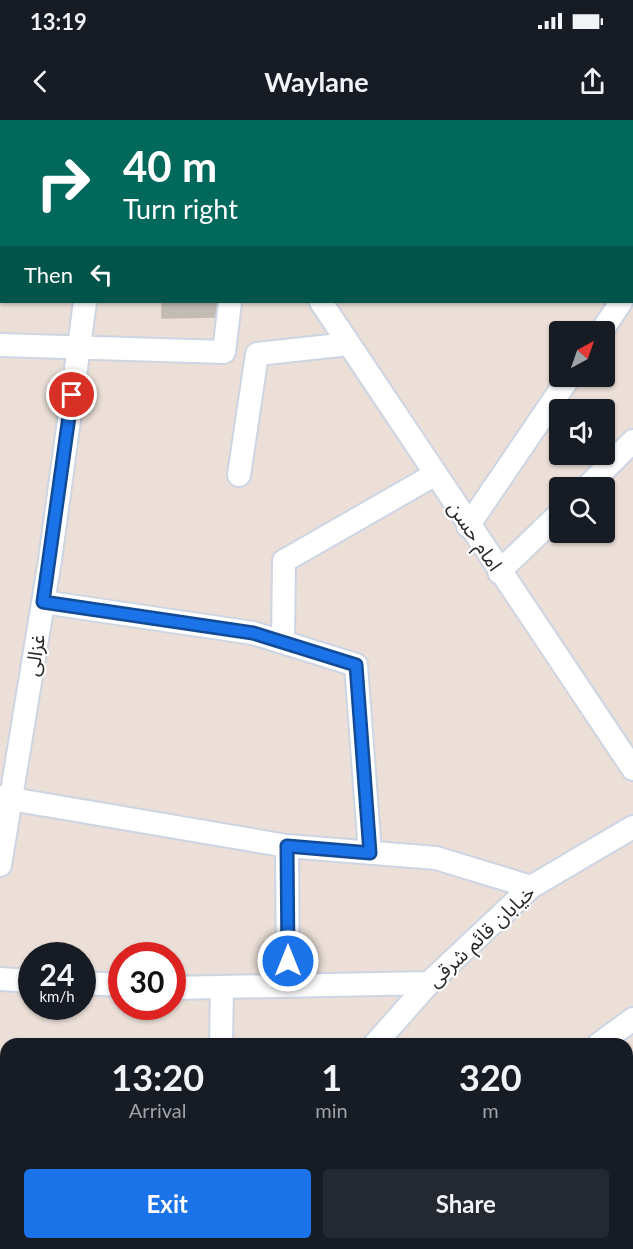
<!DOCTYPE html>
<html lang="en">
<head>
<meta charset="utf-8">
<style>
	:root { --surface:#171b24; --page:#242831; --text:#f1f3f6; --muted:#9ea1a6; --accent:#1a73e8 }
	body { margin:0; font-family:Lato,"Noto Sans Arabic",sans-serif; background:var(--page); color:var(--text); height:100vh; display:flex; flex-direction:column; font-size:22px; white-space:nowrap }
	* { box-sizing:border-box; margin:0 }
	p { font-size:20px; color:var(--muted) }
	.icon { flex:none; width:33px; height:33px; fill:none; stroke:currentColor; stroke-width:2; stroke-linecap:round; stroke-linejoin:round }
	.map { position:relative; flex:1; overflow:hidden }
	.side { position:absolute; left:0px; top:918px; width:633px; height:212px; display:flex; flex-direction:column; background:var(--surface); border-radius:18px 18px 0 0; box-shadow:0 2px 4px #0004 }
	.side>* { flex:none }
	.hud { position:absolute; left:0px; top:0px; width:633px; height:183px; box-shadow:0 2px 4px #0004; background:#00695c; color:#fff; overflow:hidden }
	.needle { width:39px; rotate:40deg }
	.tools { position:absolute; left:549px; top:201px; display:grid; gap:12px }
	.tools a { display:grid; place-items:center; width:66px; height:66px; border-radius:6px; background:var(--surface); box-shadow:0 2px 4px #0004; font-size:30px }
	.speed { position:absolute; left:18px; top:822px; display:flex; gap:12px; font-size:30px; font-weight:700; text-align:center }
	.speed>* { display:grid; place-content:center; width:78px; height:78px; border-radius:50%; background:var(--surface); box-shadow:0 2px 4px #0004; line-height:1 }
	.speed small { font-size:15px; font-weight:400 }
	.speed .limit { border:9px solid #d22; background:#fff; color:#111 }
	.pin { position:absolute; display:grid; place-items:center; width:51px; height:51px; color:#fff; margin:-26px; border:3px solid #fff; border-radius:50%; box-shadow:0 2px 6px #0007 }
	.me { position:absolute; width:66px; margin:-33px; rotate:0deg; stroke-linejoin:round; filter:drop-shadow(0 0 4px #0008) }
	.turn { display:flex; align-items:center; gap:21px; height:126px; padding:0 24px; font-size:27px }
	.turn .icon { width:78px; height:78px; stroke-width:2.5 }
	.turn b { display:block; font-size:42px; line-height:51px }
	.then { display:flex; align-items:center; height:57px; padding:0 24px; background:#0003; gap:12px; font-size:22px }
	.eta { display:flex; justify-content:space-evenly; align-items:center; height:102px; text-align:center }
	.eta b { font-size:36px; font-weight:700; line-height:42px }
	.action { display:flex; gap:12px; margin-top:auto; padding:12px 24px }
	.action a { flex:1; height:69px; border-radius:6px; background:var(--accent); color:#fff; font-size:24px; font-weight:700; line-height:69px; text-align:center }
	.action a+a { background:var(--page); color:var(--text) }
	.status { display:flex; justify-content:space-between; align-items:center; height:42px; padding:0 30px; background:var(--surface); direction:ltr }
	.status svg { height:16px; fill:currentColor }
	header { display:flex; justify-content:space-between; align-items:center; height:78px; padding:0 24px; background:var(--surface); font-size:27px; font-weight:700 }
	.map>svg:first-child { display:block }
	.building { fill:#c2bbb4; stroke:#c6bbb2; stroke-width:1.5 }
	.lines { fill:none; stroke-linecap:round; stroke-linejoin:round }
	.minor-casing { stroke:#cdd5e2; stroke-width:26 }
	.minor { stroke:#fff; stroke-width:22 }
	.route-casing { stroke:#114b97; stroke-width:15 }
	.route { stroke:#1a73e8; stroke-width:10 }
	.labels { text-anchor:middle; stroke-width:4.5; stroke-linejoin:round; paint-order:stroke }
	.street-label { font-size:20px; fill:#272727; stroke:#fff }
</style>
</head>
<body>
<div class="status"><b>13:19</b><svg viewBox="0 0 49 12"><path d="M0 12V9h3v3zM5 12V6h3v6zM10 12V3h3v9zM15 12V0h3v12zM26 1h20v11H26zM47 4h2v5h-2z"/></svg></div>
<header><svg class="icon" aria-label="back" viewBox="0 0 24 24"><path d="M15 5l-7 7 7 7"/></svg>Waylane<svg class="icon" aria-label="share" viewBox="0 0 24 24"><path d="M12 15V3M7 8l5-5 5 5M5 13v7h14v-7"/></svg></header>
<div class="map">
<svg width="633" height="1129" viewBox="0 0 633 1129">
	<rect width="100%" height="100%" fill="#ebdfd8"/>
	<path class="building" d="M162 182H216V197L162 198Z"/>
	<g class="lines">
		<defs>
			<path id="minor" d="M203 0 204 2
				M109 2V0
				M387 2V0
				M0 66 2 67
				M632 106 633 107
				M632 167 633 164
				M321 182 633 649
				M601 212 621 182
				M0 225 224 232 230 182
				M239 355 257 234 349 224
				M586 368 633 321
				M468 406 570 256
				M499 452 560 393
				M43 482 253 513 356 545 370 733
				M283 522 284 441 434 355
				M0 677 287 726 436 738 531 767
				M287 726 288 864
				M0 745 50 440 85 182
				M0 859 32 861
				M82 863 122 865
				M172 868 429 863
				M221 924 222 867
				M375 924 429 863 531 767 633 707
				M599 924 633 899
				M0 1004H6
				M481 1124 484 1129
				M152 1129 154 1124
				M262 1129 263 1124
				M289 1129 303 1124"/>
		</defs>
		<use href="#minor" class="minor-casing"/>
		<use href="#minor" class="minor"/>
	</g>
	<g class="lines">
		<defs>
			<path id="route" d="M72 275 43 482 253 513 356 545 370 733 287 726 288 841"/>
		</defs>
		<use href="#route" class="route-casing"/>
		<use href="#route" class="route"/>
	</g>
	<g class="labels">
		<g class="street-label">
			<text transform="translate(475 416) rotate(56)" y="7">امام حسن</text>
			<text transform="translate(35 535) rotate(-81)" y="7">غزالی</text>
			<text transform="translate(481 816) rotate(-43)" y="7">خیابان قائم شرقی</text>
		</g>
	</g>
</svg>
<div class="tools">
<a><svg class="needle" viewBox="-14 -14 28 28"><path d="M0-13l5 13h-10z" fill="#e53935"/><path d="M0 13l5-13h-10z" fill="#9ea1a6"/></svg></a>
<a><svg class="icon" aria-label="sound" viewBox="0 0 24 24"><path d="M4 9h4l5-4v14l-5-4H4zM17 9q2 3 0 6"/></svg></a>
<a><svg class="icon" aria-label="search" viewBox="0 0 24 24"><circle cx="10" cy="10" r="6"/><path d="M15 15l6 6"/></svg></a>
</div>
<div class="speed"><div>24<small>km/h</small></div><div class="limit">30</div></div>
<div class="pin" style="left:72px;top:275px;background:#d93025"><svg class="icon" aria-label="arrive" viewBox="0 0 24 24"><path d="M6 21V4h12l-3 4 3 4H6"/></svg></div>
<svg class="me" style="left:288px;top:841px" viewBox="-20 -20 40 40"><circle r="17" fill="#1a73e8" stroke="#fff" stroke-width="3"/><path d="M0-11L8 9 0 5-8 9z" fill="#fff"/></svg>
<div class="hud">
<div class="turn"><svg class="icon" aria-label="right" viewBox="0 0 24 24"><path d="M7 20v-9h11M14 6l5 5-5 5"/></svg><div><b>40 m</b>Turn right</div></div>
<div class="then">Then<svg class="icon" aria-label="left" viewBox="0 0 24 24"><path d="M17 20v-9H6M10 6l-5 5 5 5"/></svg></div>
</div>
<section class="side">
<div class="eta">
<div><b>13:20</b><p>Arrival</p></div>
<div><b>1</b><p>min</p></div>
<div><b>320</b><p>m</p></div>
</div>
<div class="action"><a>Exit</a><a>Share</a></div>
</section>
</div>
</body>
</html>
